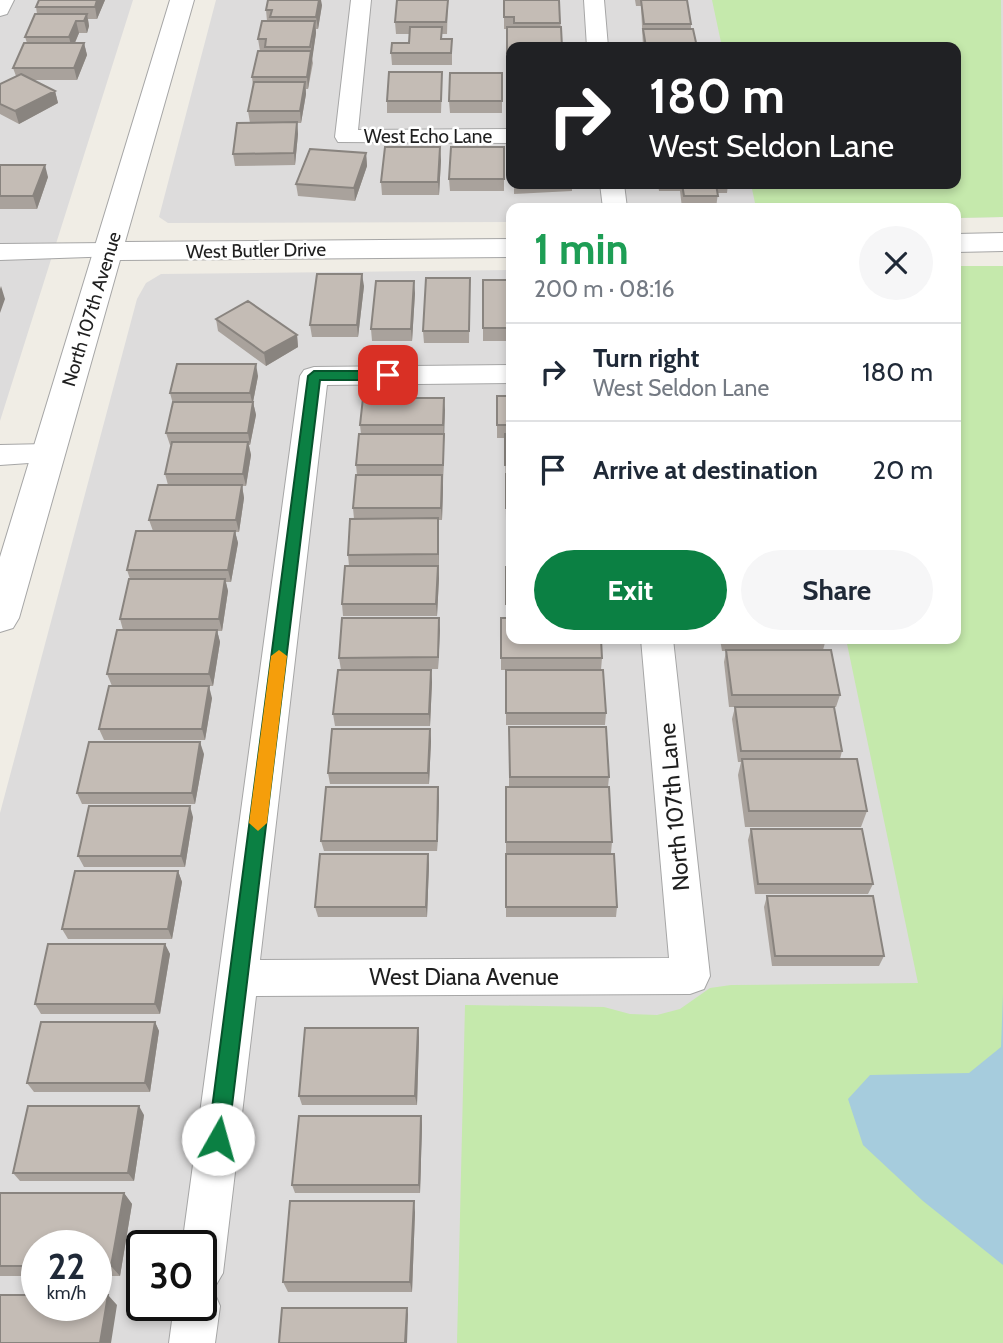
<!DOCTYPE html>
<html lang="en">
<head>
<meta charset="utf-8">
<style>
	:root { --surface:#fff; --page:#f6f6f7; --text:#1f2937; --muted:#747a83; --line:#e0e1e3; --accent:#0b8043 }
	body { margin:0; font-family:Cabin,sans-serif; background:var(--page); color:var(--text); height:100vh; display:flex; flex-direction:column; font-size:26px; white-space:nowrap }
	* { box-sizing:border-box; margin:0 }
	p { font-size:23px; color:var(--muted) }
	.icon { flex:none; width:38px; height:38px; fill:none; stroke:currentColor; stroke-width:2; stroke-linecap:round; stroke-linejoin:round }
	.map { position:relative; flex:1; overflow:hidden }
	.panel { position:absolute; left:506px; top:203px; width:455px; height:441px; display:flex; flex-direction:column; background:var(--surface); border-radius:14px; box-shadow:0 4px 10px #0003 }
	.panel>* { flex:none }
	.banner { position:absolute; left:506px; top:42px; width:455px; height:147px; border-radius:14px; box-shadow:0 4px 10px #0003; background:#202124; color:#fff; overflow:hidden }
	.speed { position:absolute; left:21px; top:1230px; display:flex; gap:14px; font-size:35px; font-weight:700; text-align:center }
	.speed>* { display:grid; place-content:center; width:91px; height:91px; border-radius:50%; background:var(--surface); box-shadow:0 4px 10px #0003; line-height:1 }
	.speed small { font-size:18px; font-weight:400 }
	.speed .limit { border:4px solid #111; border-radius:10px; background:#fff; color:#111 }
	.pin { position:absolute; display:grid; place-items:center; width:60px; height:60px; color:#fff; margin:-30px; border-radius:14px; box-shadow:0 4px 10px #0006 }
	.me { position:absolute; width:77px; margin:-38px; rotate:7deg; stroke-linejoin:round; filter:drop-shadow(0 0 5px #0008) }
	.turn { display:flex; align-items:center; gap:24px; height:147px; padding:0 28px; font-size:32px }
	.turn .icon { width:91px; height:91px; stroke-width:2.5 }
	.turn b { display:block; font-size:49px; line-height:60px }
	.round { display:grid; place-items:center; flex:none; width:74px; height:74px; border-radius:37px; background:var(--page) }
	.headline { display:flex; align-items:center; justify-content:space-between; height:119px; padding:0 28px }
	h1 { font-size:42px; font-weight:700; line-height:52px; color:#1e9e55 }
	.button { display:flex; gap:14px; margin-top:auto; padding:14px 28px }
	.button a { flex:1; height:80px; border-radius:42px; background:var(--accent); color:#fff; font-size:28px; font-weight:700; line-height:80px; text-align:center }
	.button a+a { background:var(--page); color:var(--text) }
	ul { padding:0; list-style:none }
	li { display:flex; align-items:center; gap:21px; height:98px; padding:0 28px; border-top:2px solid var(--line) }
	li div { flex:1 }
	li b { display:block; font-size:26px }
	li em { font-style:normal }
	.map>svg:first-child { display:block }
	.residential { fill:#dddcdc; fill-rule:evenodd }
	.grass { fill:#c5e9ac }
	.water { fill:#a6ccdd }
	.lines { fill:none; stroke-linecap:round; stroke-linejoin:round }
	.minor-casing { stroke:#a6a6a6; stroke-width:2 }
	.tertiary-casing { stroke:#a6a6a6; stroke-width:2 }
	.minor { fill:#fff; fill-rule:evenodd }
	.tertiary { fill:#fff; fill-rule:evenodd }
	.wall { fill:#a9a29c }
	.shaded-wall { fill:#89847f }
	.building { fill:#c4bcb5; stroke:#89847f; stroke-width:2 }
	.route { fill:#0b8043; stroke:#07532c; stroke-width:2 }
	.slow { fill:#f59e0b }
	.labels { text-anchor:middle; stroke-width:5; stroke-linejoin:round; paint-order:stroke }
	.far-street-label { font-size:19px; fill:#1f1f1f; stroke:#fff }
	.street-label { font-size:23px; fill:#1f1f1f; stroke:#fff }
</style>
</head>
<body>
<div class="map">
<svg width="1003" height="1343" viewBox="0 0 1003 1343">
	<rect width="100%" height="100%" fill="#f0ede5"/>
	<path class="residential" d="M0 0H133L0 421Z
		M216 0H1003V217L956 218V208H511V222L168 223 159 217ZM511 47H956V184H511Z
		M956 266H1003V1343H0V813L137 299 146 283 161 274 511 270V639H956ZM37 1246H96V1306H37ZM142 1246H201V1306H142Z"/>
	<path class="grass" d="M712 0H1001L1003 217 956 218V208H756L751 184H956V47H722Z
		M956 266H1003V1343H457L465 1005 604 1007 630 1014 657 1015 680 1009 710 988 731 985 918 983 846 639H956Z"/>
	<path class="water" d="M1003 994V1265L923 1201 863 1145 848 1099 870 1075 969 1073 1001 1047Z"/>
	<g class="lines">
		<defs>
			<path id="minor" d="M0 0H14L7 14 0 16Z
				M351 0H371L358 130 511 129V143L338 142 335 137Z
				M584 0H604L608 47H587Z
				M600 184H624L627 208H603Z
				M109 243 118 246 122 251 118 256 0 260V244Z
				M511 365V383L327 385 260 960 669 958 641 639H673L710 976 704 989 690 994 256 996 223 1273 213 1290 220 1306 215 1343H169L174 1306H201V1246H182L300 376 304 370 314 367Z
				M48 444 58 447 63 454 58 461 0 465V445Z"/>
			<path id="tertiary" d="M170 0H194L125 242 511 239V257L120 260 19 618 13 628 0 632V557Z
				M1003 233V251L956 252V234Z"/>
		</defs>
		<use href="#minor" class="minor-casing"/>
		<use href="#tertiary" class="tertiary-casing"/>
		<use href="#minor" class="minor"/>
		<use href="#tertiary" class="tertiary"/>
	</g>
	<path class="wall" d="M39 0H105L97 19H88L89 26 87 33H79L75 43H84L87 55 77 80H33L55 91 58 103 19 124 0 114V84L16 76 13 68 27 43 25 37 37 14 36 7Z
		M448 0 447 34H442V39L452 51V65H392L391 53 409 43V34H396L395 22Z
		M504 0H559L562 47H511V65H507V29H504Z
		M635 0H687L691 24V29L697 47H643L641 6H636Z
		M322 5 318 29H316V33L312 58 313 63 308 89H306V94L301 123H297L298 134 295 165 235 166 233 154 250 123 248 111 253 86 252 77 260 51 258 39 267 21 266 10Z
		M502 73V113H450L449 101Z
		M442 84 441 113H387V101Z
		M504 147V191H450L449 179Z
		M366 153 367 166 355 201 298 196 296 184Z
		M441 160 439 195H382L381 182Z
		M0 165 48 177 37 209H0Z
		M514 184H572V191L514 194Z
		M658 184H728L727 193H718L716 208H682L680 191H659Z
		M470 278 469 343H424L423 331Z
		M483 280H511V341H483Z
		M364 286 358 337H312L310 325Z
		M415 293 412 341H372L371 329Z
		M216 319 297 335 298 347 266 366 218 331Z
		M258 376 253 402 256 415 250 445H249L251 455 246 486H242L244 498 239 532H235L238 543 231 582H226L228 591 222 631H217L220 642 213 686H124L212 698 205 740H104L99 729 112 686 107 674 123 630 120 619 130 579 127 570 153 531 149 520 168 485 165 474 171 445H170L166 433 173 404 170 393Z
		M497 396H511V616H506V567H508V520H506L505 438H497Z
		M444 398V447L442 520H439V578L437 616H343L342 604 349 566 348 555 354 519 353 508 357 475 356 465 361 434 360 425Z
		M439 618 438 669 341 670 339 658Z
		M501 618 602 658 601 670 606 713 605 725H506V670H501Z
		M720 639H826L823 650 840 695 836 707H834L842 751 840 759 867 811 861 827H745L738 775 741 762H738L732 719 735 707H729L724 662 726 651H722Z
		M431 670 432 682 430 726H335L333 714Z
		M509 727 609 777 608 787 612 842 611 853H506V787H509Z
		M430 729 431 741 429 784H330L328 773Z
		M204 754 195 804H82L77 793Z
		M438 787 439 799 437 851H324L321 841Z
		M193 817 185 867H84L78 856Z
		M751 829 873 884 868 894H755L748 840Z
		M428 854 429 864 427 917H318L315 907Z
		M506 854 617 907 616 917H506Z
		M178 871 182 882 172 939H68L62 929Z
		M767 896 884 956 879 966H772L764 907Z
		M165 944 170 954 160 1014H41L35 1004Z
		M155 1022 159 1031 150 1092H34L27 1083Z
		M418 1028 419 1037 417 1105H302L299 1096Z
		M144 1115 134 1181H20L13 1173Z
		M421 1116 422 1125 420 1193H295L292 1185Z
		M0 1193H124L132 1204 120 1276H96V1246H37V1276H0Z
		M415 1212 412 1292H288L283 1282Z"/>
	<path class="shaded-wall" d="M97 0H105L97 19 95 7Z
		M319 0H321L322 5 318 29 316 17Z
		M87 14 89 26 87 33 84 21Z
		M76 21 79 33 72 49 69 37Z
		M315 21 316 33 308 89 307 77Z
		M84 43 87 55 77 80 74 68Z
		M305 82 306 94 301 123 300 111Z
		M55 91 58 103 19 124 15 111Z
		M297 122 298 134 295 165 294 153Z
		M440 147 441 160 439 195 438 182Z
		M366 153 367 166 355 201 354 188Z
		M45 165 48 177 37 209 33 196Z
		M362 274 364 286 358 337 357 325Z
		M414 281 415 293 412 341 411 329Z
		M1 286 5 299 0 313V289Z
		M297 335 298 347 266 366 264 353Z
		M256 364 258 376 253 402 256 415 250 445 248 433 253 406 250 393Z
		M444 398 445 410 443 477V465Z
		M248 442 251 455 246 486 243 474Z
		M442 475 443 487 442 520 441 508Z
		M242 485 244 498 239 532 236 520Z
		M438 518 439 531 438 566Z
		M235 531 238 543 231 582 228 570Z
		M438 566 439 578 437 616 436 604Z
		M225 579 228 591 222 631 219 619Z
		M439 618 440 630 438 669V657Z
		M217 630 220 642 213 686 209 674Z
		M431 670 432 682 430 726 429 714Z
		M209 686 212 698 205 740 202 729Z
		M430 729 431 741 429 784 428 773Z
		M200 742 204 754 195 804 192 793Z
		M438 787 439 799 437 851V841Z
		M190 806 193 817 185 867 181 856Z
		M428 854 429 864 427 917 426 907Z
		M178 871 182 882 172 939 168 929Z
		M165 944 170 954 160 1014 155 1004Z
		M155 1022 159 1031 150 1092 145 1083Z
		M418 1028 419 1037 417 1105 415 1096Z
		M139 1106 144 1115 134 1181 128 1173Z
		M421 1116 422 1125 420 1193 419 1185Z
		M124 1193 132 1204 120 1276 111 1266Z
		M414 1201 415 1212 412 1292 410 1282Z
		M108 1295 117 1305 111 1343H100Z
		M407 1308 408 1314 407 1343H405Z"/>
	<path class="building" d="M39 0H97L95 7H36Z
		M268 0H319L316 17H270L272 10H266Z
		M397 0H448L446 22H395Z
		M504 0H559L560 23H514V17H504Z
		M641 0H687L691 24H644Z
		M35 14H87L84 21H76L69 37H25Z
		M262 21H315L310 47H265L266 39H258Z
		M410 27H442L441 39H452L451 53H391L392 43H409Z
		M507 27H561L562 47H511V53H507Z
		M643 29H693L697 47H646Z
		M24 43H84L74 68H13Z
		M258 51H311L307 77H252Z
		M389 72H442L441 101H387Z
		M450 73H502V101H449Z
		M21 74 55 91 15 111 0 104V84Z
		M254 82H305L300 111H248Z
		M297 122 294 153 233 154 237 123Z
		M385 147H440L438 182H381Z
		M451 147H504V179H449Z
		M310 149 366 153 354 188 296 184Z
		M0 165H45L33 196H0Z
		M682 184H716L718 196H684Z
		M317 274H362L357 325H310Z
		M426 278H470L469 331H423Z
		M483 280H511V328H483Z
		M376 281H414L411 329H371Z
		M248 301 297 335 264 353 216 319Z
		M177 364H256L250 393H170Z
		M497 396H511V425H497Z
		M363 398H444L443 425H360Z
		M173 402H253L248 433H166Z
		M359 434H444L443 465H356Z
		M505 434H511V465H505Z
		M172 442H248L243 474H165Z
		M506 474H511V508H506Z
		M356 475H442L441 508H353Z
		M158 485H242L236 520H149Z
		M438 518V554L348 555 350 519Z
		M508 518H511V555H509Z
		M136 531H235L228 570H127Z
		M345 566H438L436 604H342Z
		M506 567H511V604H506Z
		M129 579H225L219 619H120Z
		M342 618H439L438 657 339 658Z
		M501 618H511V639H601L602 658H501Z
		M117 630H217L209 674H107Z
		M726 650H831L840 695H732Z
		M338 670H431L429 714H333Z
		M506 670H603L606 713H506Z
		M109 686H209L202 729H99Z
		M735 707H834L842 751H741Z
		M509 727H606L609 777H510Z
		M332 729H430L428 773H328Z
		M89 742H200L192 793H77Z
		M742 759H857L867 811H749Z
		M326 787H438L437 841H321Z
		M506 787H609L612 842H506Z
		M89 806H190L181 856H78Z
		M751 829H862L873 884H758Z
		M320 854H428L426 907H315Z
		M506 854H614L617 907H506Z
		M75 871H178L168 929H62Z
		M767 896H873L884 956H775Z
		M48 944H165L155 1004H35Z
		M41 1022H155L145 1083H27Z
		M305 1028H418L415 1096H299Z
		M28 1106H139L128 1173H13Z
		M299 1116H421L419 1185H292Z
		M0 1193H124L111 1266H96V1246H37V1266H0Z
		M290 1201H414L410 1282H283Z
		M0 1295H37V1306H96V1295H108L100 1343H0Z
		M282 1308H407L405 1343H279Z"/>
	<path class="route" d="M314 371H388L395 375 388 380H320L228 1139 225 1146 218 1149 211 1146 208 1139 308 376Z"/>
	<path class="slow" d="M279 650 287 656 267 823 258 831 249 823 271 656Z"/>
	<g class="labels">
		<g class="far-street-label">
			<text x="428" y="143">West Echo Lane</text>
			<text transform="translate(256 250) rotate(-1)" y="7">West Butler Drive</text>
			<text transform="translate(91 309) rotate(-73)" y="7">North 107th Avenue</text>
		</g>
		<g class="street-label">
			<text transform="translate(674 807) rotate(-95)" y="8">North 107th Lane</text>
			<text x="464" y="985">West Diana Avenue</text>
		</g>
	</g>
</svg>
<div class="speed"><div>22<small>km/h</small></div><div class="limit">30</div></div>
<div class="pin" style="left:388px;top:375px;background:#d93025"><svg class="icon" aria-label="arrive" viewBox="0 0 24 24"><path d="M6 21V4h12l-3 4 3 4H6"/></svg></div>
<svg class="me" style="left:218px;top:1139px" viewBox="-20 -20 40 40"><circle r="19" fill="#fff"/><path d="M0-13L10 11 0 6-10 11z" fill="#0b8043"/></svg>
<div class="banner">
<div class="turn"><svg class="icon" aria-label="right" viewBox="0 0 24 24"><path d="M7 20v-9h11M14 6l5 5-5 5"/></svg><div><b>180 m</b>West Seldon Lane</div></div>
</div>
<section class="panel">
<div class="headline"><div><h1>1 min</h1><p>200 m · 08:16</p></div><a class="round"><svg class="icon" aria-label="close" viewBox="0 0 24 24"><path d="M6 6l12 12M18 6L6 18"/></svg></a></div>
<ul>
<li><svg class="icon" aria-label="right" viewBox="0 0 24 24"><path d="M7 20v-9h11M14 6l5 5-5 5"/></svg><div><b>Turn right</b><p>West Seldon Lane</p></div><em>180 m</em></li>
<li><svg class="icon" aria-label="arrive" viewBox="0 0 24 24"><path d="M6 21V4h12l-3 4 3 4H6"/></svg><div><b>Arrive at destination</b></div><em>20 m</em></li>
</ul>
<div class="button"><a>Exit</a><a>Share</a></div>
</section>
</div>
</body>
</html>
